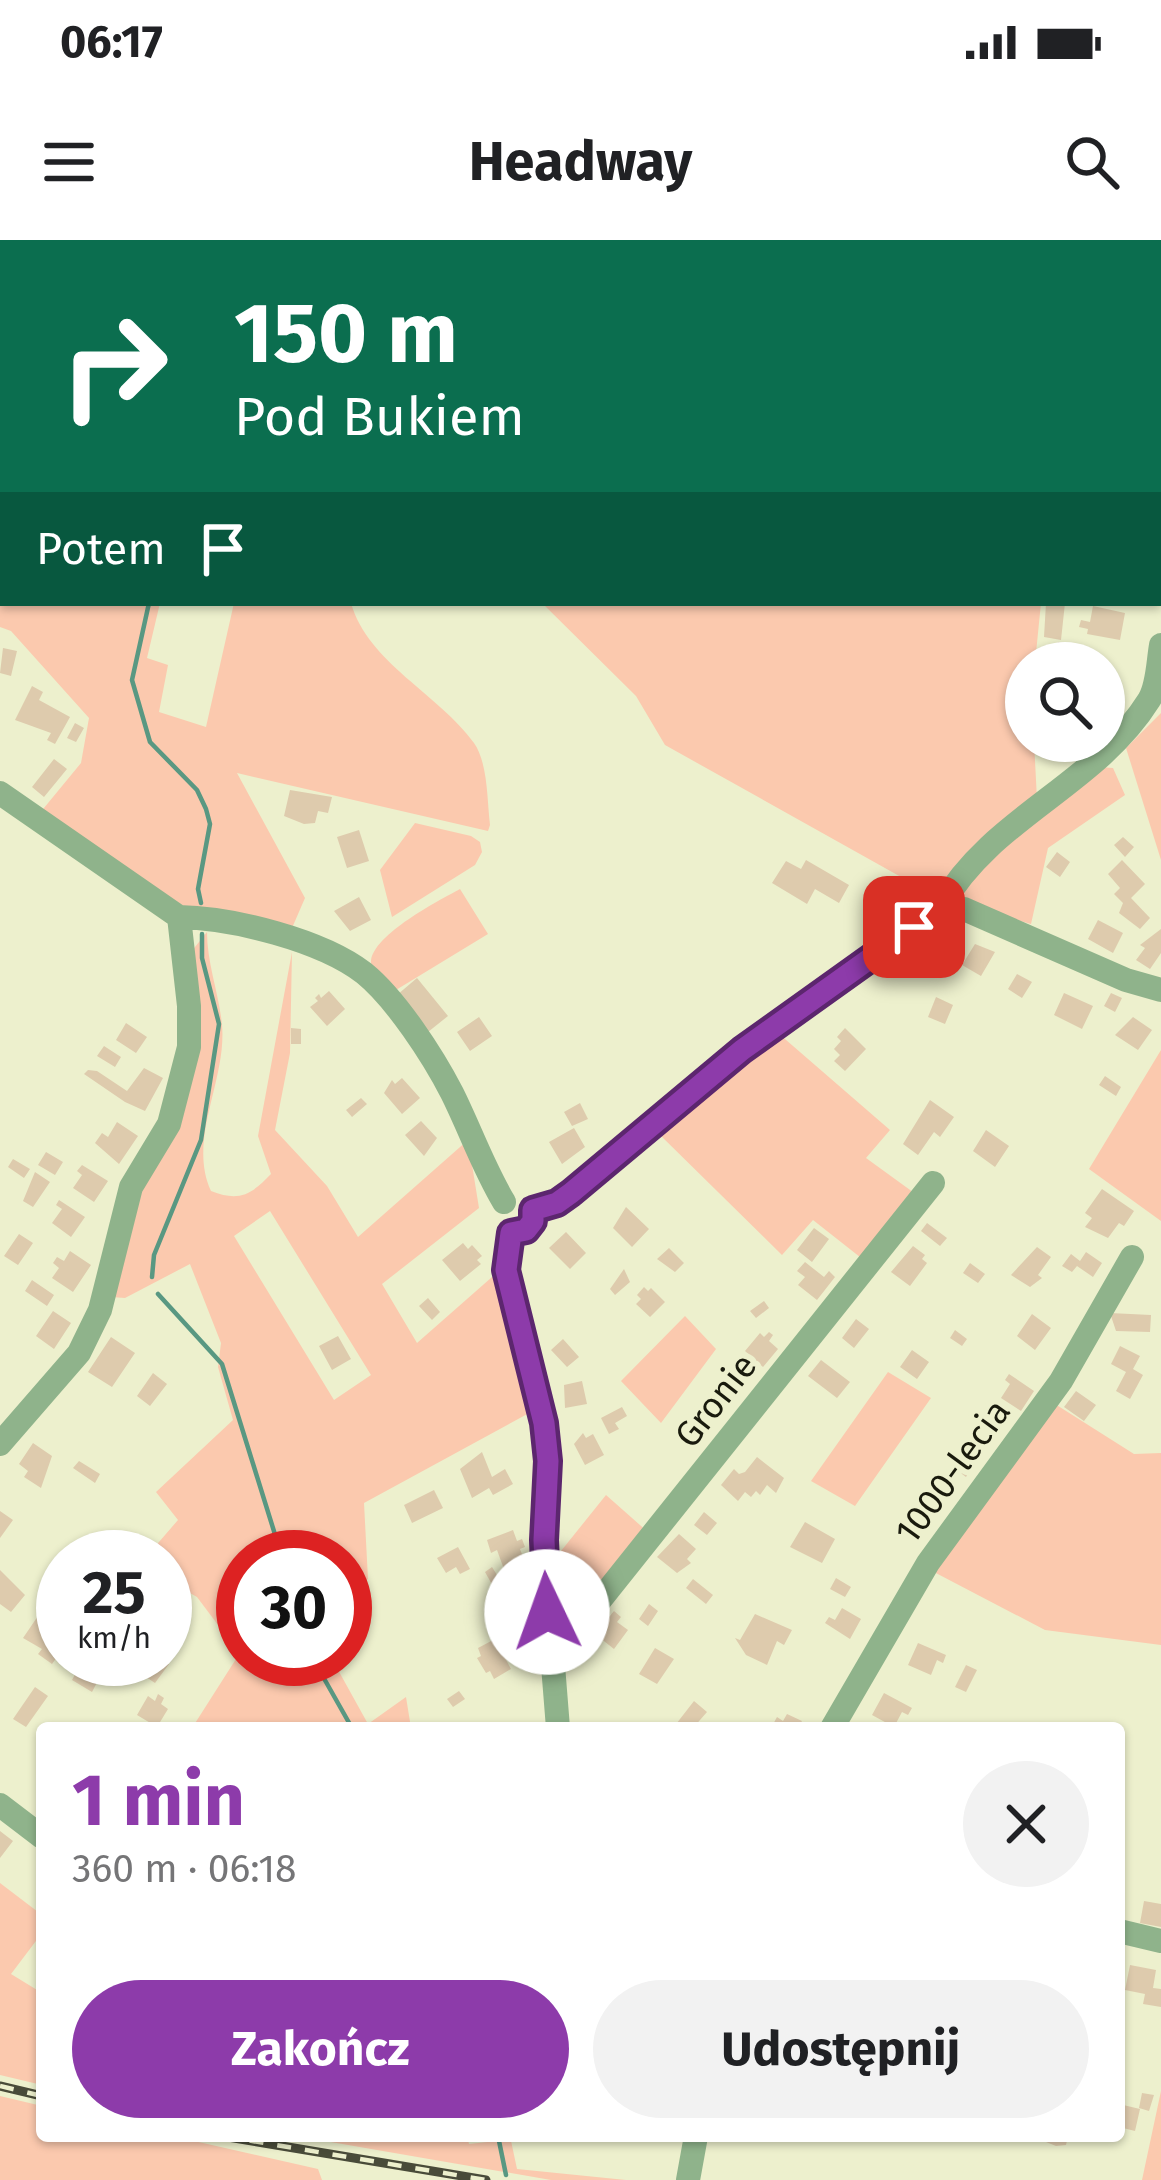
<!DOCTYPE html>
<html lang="pl">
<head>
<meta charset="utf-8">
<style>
	:root { --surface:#fff; --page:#f2f2f2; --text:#202124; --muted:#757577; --accent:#8d3baa }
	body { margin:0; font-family:"Fira Sans",sans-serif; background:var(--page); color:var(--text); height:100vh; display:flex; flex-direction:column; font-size:45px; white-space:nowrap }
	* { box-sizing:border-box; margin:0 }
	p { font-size:39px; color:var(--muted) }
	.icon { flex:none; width:66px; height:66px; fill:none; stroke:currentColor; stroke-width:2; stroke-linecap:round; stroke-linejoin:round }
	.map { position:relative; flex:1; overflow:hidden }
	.drawer { position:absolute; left:36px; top:1482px; width:1089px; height:420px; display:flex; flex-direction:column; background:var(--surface); border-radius:12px; box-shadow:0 3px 9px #0004 }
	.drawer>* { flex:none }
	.top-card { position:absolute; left:0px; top:0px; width:1161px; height:366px; box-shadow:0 3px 9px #0004; background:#0b6e4f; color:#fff; overflow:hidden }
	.tools { position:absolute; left:1005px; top:402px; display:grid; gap:24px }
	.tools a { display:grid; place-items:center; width:120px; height:120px; border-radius:50%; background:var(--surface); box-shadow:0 3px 9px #0004; font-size:60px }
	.speed { position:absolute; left:36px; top:1290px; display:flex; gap:24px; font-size:60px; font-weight:700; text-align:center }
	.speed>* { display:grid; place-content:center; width:156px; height:156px; border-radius:50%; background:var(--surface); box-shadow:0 3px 9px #0004; line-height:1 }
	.speed small { font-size:30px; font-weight:400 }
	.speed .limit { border:18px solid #d22; background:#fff; color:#111 }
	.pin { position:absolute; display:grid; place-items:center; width:102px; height:102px; color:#fff; margin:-51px; border-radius:24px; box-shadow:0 6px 18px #0006 }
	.me { position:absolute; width:132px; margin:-66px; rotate:357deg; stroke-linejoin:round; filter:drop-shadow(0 0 9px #0008) }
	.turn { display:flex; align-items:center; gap:42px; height:252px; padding:0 36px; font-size:54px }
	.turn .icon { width:156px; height:156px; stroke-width:2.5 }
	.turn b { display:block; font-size:84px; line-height:102px }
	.then { display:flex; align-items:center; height:114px; padding:0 36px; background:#0003; gap:24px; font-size:45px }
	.round { display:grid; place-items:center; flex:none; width:126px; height:126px; border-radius:63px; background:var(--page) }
	.summary { display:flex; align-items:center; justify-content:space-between; height:204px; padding:0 36px }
	h1 { font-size:72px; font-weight:700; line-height:90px; color:var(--accent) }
	.action { display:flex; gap:24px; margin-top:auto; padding:24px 36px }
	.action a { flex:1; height:138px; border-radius:72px; background:var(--accent); color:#fff; font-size:48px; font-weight:700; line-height:138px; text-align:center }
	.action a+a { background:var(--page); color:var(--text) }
	.status { display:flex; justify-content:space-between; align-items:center; height:84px; padding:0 60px; background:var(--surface); direction:ltr }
	.status svg { height:33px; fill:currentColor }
	header { display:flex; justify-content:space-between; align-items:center; height:156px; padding:0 36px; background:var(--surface); font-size:54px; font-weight:700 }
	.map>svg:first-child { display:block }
	.green { fill:#fbc9ae; fill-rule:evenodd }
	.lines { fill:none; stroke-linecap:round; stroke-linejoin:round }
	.stream { stroke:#599882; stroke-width:4.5 }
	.building { fill:#decbad }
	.minor { stroke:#8fb38b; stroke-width:24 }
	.rail-casing { stroke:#494b39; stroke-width:9 }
	.rail { stroke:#edf0cd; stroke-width:4.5; stroke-dasharray:14; stroke-linecap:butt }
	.route-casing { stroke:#5c266e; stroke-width:30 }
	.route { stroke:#8d3baa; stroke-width:21 }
	.labels { text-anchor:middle; stroke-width:12; stroke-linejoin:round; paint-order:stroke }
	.street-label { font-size:36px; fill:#191a0d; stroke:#edf0cd }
</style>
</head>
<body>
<div class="status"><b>06:17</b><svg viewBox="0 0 49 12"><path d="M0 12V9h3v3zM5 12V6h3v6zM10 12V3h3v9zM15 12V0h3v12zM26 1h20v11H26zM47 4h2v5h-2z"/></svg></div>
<header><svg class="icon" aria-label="menu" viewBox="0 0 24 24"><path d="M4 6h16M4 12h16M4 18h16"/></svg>Headway<svg class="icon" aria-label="search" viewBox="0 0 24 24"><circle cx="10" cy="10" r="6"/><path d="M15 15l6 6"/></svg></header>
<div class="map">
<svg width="1161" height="1940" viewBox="0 0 1161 1940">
	<rect width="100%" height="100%" fill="#edf0cd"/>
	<path class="green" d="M0 0H1161V289H1158V3H3V363H160L147 418 168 425 159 472 206 487 234 363H351C368 423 439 454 474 503 488 523 487 560 490 585L488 591 237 533 305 658 292 688 185 667 39 574 81 523 89 478 11 391 0 387Z
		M542 363H1041L1035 423H1026V501H1034L1038 579 1099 527 1113 528 1125 555 1048 608 1031 684 935 656 665 505 636 456Z
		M1161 473V620L1126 508Z
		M415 583 471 596 480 602 482 612 475 625 392 677 380 630Z
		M460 649 488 694 391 753C383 744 370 733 371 721 374 694 438 661 460 649Z
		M207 692C207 724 219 753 222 785 227 840 187 899 211 951 239 962 251 955 271 934L258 896 292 712 290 813 275 890 327 946 358 997 468 900 479 968 382 1044 417 1103 500 1030 531 1172 364 1263 368 1339 345 1352V1317H243V1401L218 1385 197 1357 165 1339V1317H146L178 1280 156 1252 233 1180 218 1127 221 1103 190 1024 125 1058 111 1057 143 940 182 875 191 712ZM270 971 371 1135 334 1160 234 996Z
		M778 793 890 890 866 918 917 955 865 1021 813 980 782 1015 658 893Z
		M1161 810V981L1089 929Z
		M685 1076 716 1109 661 1183 621 1141Z
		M888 1132 931 1158 855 1266 811 1241Z
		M1055 1164 1134 1214 1161 1213V1405L1045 1390 932 1331Z
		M606 1255 649 1293 559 1395 557 1316Z
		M243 1408V1419H332L368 1484 406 1457 411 1488H192Z
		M0 1643 42 1675V1693L11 1734 42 1753V1845L0 1835Z
		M1161 1851V1940H1142Z
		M0 1856 42 1866V1896H172L318 1929 322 1940H0Z
		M296 1896H467L469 1904 487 1902V1896H510L517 1929 626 1940H551Z"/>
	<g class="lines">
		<path class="stream" d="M232 3 233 0
			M149 363 132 440 150 502 197 550 206 569 210 584 198 649 201 663
			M152 1037 154 1015 201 900 219 784 202 718V694
			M158 1054 222 1124 282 1317
			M313 1419 352 1488
			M498 1896 506 1935"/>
	</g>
	<path class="building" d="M1046 363H1065L1061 400 1044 397Z
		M1093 366 1125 373 1120 400 1087 394 1088 389 1079 387 1081 380 1090 382Z
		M1058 402 1075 406 1072 423 1054 422Z
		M3 408 17 411 11 436 0 433Z
		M32 446 43 452 39 460 70 477 55 504 47 500 51 493 15 480Z
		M75 483 84 488 76 502 67 498Z
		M54 519 67 529 44 557 32 547Z
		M290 550 332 557 328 573 318 571 315 583 304 584 284 576Z
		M359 590 369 621 347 628 337 597Z
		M1123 597 1134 607 1125 617 1114 605Z
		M1057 612 1070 622 1060 637 1046 627Z
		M806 620 849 645 839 663 815 649 807 664 772 643 786 621 801 629Z
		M1122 620 1145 644 1131 658 1150 678 1140 689 1119 673 1123 663 1114 654 1120 648 1108 634Z
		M359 657 371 680 350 691 334 671Z
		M1098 680 1123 693 1113 713 1088 699Z
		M1161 689V713L1150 729 1136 720 1145 708 1140 705Z
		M975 704 995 712 981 736 962 725Z
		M1017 734 1032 742 1022 758 1008 749Z
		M417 738 448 776 428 792 397 755Z
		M329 751 345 769 327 786 310 767 318 761 315 758 319 754 321 758Z
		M1064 753 1093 766 1082 789 1054 775Z
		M1111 753 1122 758 1115 772 1104 766Z
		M936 757 953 765 945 784 928 777Z
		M479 777 492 796 470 811 457 792Z
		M1133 777 1152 790 1138 810 1115 795Z
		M126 783 147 797 136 813 116 800Z
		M291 788 301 789V804H291Z
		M845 788 866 809 845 831 834 821 840 815 834 809 841 801 837 797Z
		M104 806 121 817 115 827 97 816Z
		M144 828 163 838 145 871 125 862 84 834 88 830 97 831 127 851Z
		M1105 836 1121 847 1116 856 1099 845Z
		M402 838 420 858 402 874 384 853 392 840 395 844Z
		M361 858 367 864 352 877 346 870Z
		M930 860 954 877 940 897 934 892 918 915 903 904Z
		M580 863 588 879 572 886 564 872Z
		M421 881 437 898 424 916 405 895Z
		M117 882 138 896 119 924 95 903 102 893 108 897Z
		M574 888 585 907 562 924 549 902Z
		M986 890 1009 906 995 927 973 911Z
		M46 912 63 922 55 935 38 925Z
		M13 919 30 929 24 938 8 927Z
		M82 925 108 941 94 962 73 948 82 935 77 931Z
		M35 932 50 942 33 967 23 961Z
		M1102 949 1134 971 1124 986 1119 983 1108 998 1085 987 1092 978 1085 973Z
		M59 960 85 977 71 997 52 983 62 969 56 965Z
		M626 967 649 989 632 1007 613 988Z
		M927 983 947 998 940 1006 921 991Z
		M814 988 829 999 812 1022 797 1010Z
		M566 992 586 1013 570 1029 549 1008Z
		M19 994 33 1003 18 1025 4 1016Z
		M463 1003 468 1009 472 1005 482 1016 477 1020 481 1024 460 1041 442 1020Z
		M913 1006 925 1015 922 1019 927 1023 910 1046 891 1032Z
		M1037 1007 1051 1017 1038 1035 1042 1038 1030 1047 1011 1035Z
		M669 1008 684 1023 675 1032 657 1019Z
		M70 1011 91 1025 73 1052 52 1038 59 1028 53 1023 57 1017 64 1021Z
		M1086 1012 1102 1023 1093 1037 1077 1026 1072 1032 1062 1026 1071 1014 1080 1021Z
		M805 1022 824 1037 829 1031 835 1037 817 1060 798 1045 805 1037 797 1031Z
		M970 1023 985 1034 978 1043 963 1033Z
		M624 1029 630 1042 615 1055 610 1049Z
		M32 1040 54 1055 47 1066 25 1051Z
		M644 1047 648 1051 651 1048 665 1062 650 1077 636 1064 641 1059 637 1055Z
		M428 1058 440 1072 432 1080 419 1066Z
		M764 1061 769 1068 756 1078 750 1071Z
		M53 1071 71 1083 54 1109 36 1096Z
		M1110 1073 1151 1075 1150 1092 1116 1091Z
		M1032 1074 1051 1088 1035 1110 1017 1096Z
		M856 1079 869 1089 854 1108 842 1098Z
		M955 1090 967 1099 962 1106 950 1098Z
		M769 1092 773 1095 769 1101 778 1109 763 1127 745 1111 760 1093 764 1097Z
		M338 1096 351 1119 332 1130 319 1106Z
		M111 1097 135 1113 112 1147 88 1132Z
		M563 1099 579 1117 567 1127 551 1110Z
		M1120 1106 1140 1116 1133 1129 1143 1135 1130 1159 1116 1151 1126 1132 1111 1124Z
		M912 1110 929 1122 917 1139 900 1127Z
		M821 1120 850 1142 837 1158 808 1136Z
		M153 1133 167 1144 150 1166 137 1156Z
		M1009 1134 1034 1151 1021 1171 1001 1158 1010 1144 1005 1140Z
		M582 1141 587 1164 565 1168 564 1145Z
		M1076 1151 1096 1165 1084 1181 1064 1167Z
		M622 1167 627 1176 615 1183 619 1189 609 1194 601 1178Z
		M583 1193 586 1198 593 1194 604 1215 585 1225 574 1204Z
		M967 1202 981 1212 966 1237 950 1225Z
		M33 1203 52 1216 41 1248 24 1237 28 1231 19 1224Z
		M482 1212 492 1237 505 1229 513 1244 493 1255 489 1248 472 1258 460 1229Z
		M757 1217 784 1238 776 1253 767 1245 760 1255 756 1251 751 1257 745 1252 738 1261 721 1245 734 1229 739 1234 745 1232Z
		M79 1221 100 1234 95 1243 73 1228Z
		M434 1250 443 1268 412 1283 404 1265Z
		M0 1271 13 1280 0 1298Z
		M704 1272 717 1283 707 1295 694 1285Z
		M805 1282 835 1299 822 1323 790 1307Z
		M513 1290 517 1301 522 1299 525 1307 520 1309 526 1325 505 1332 497 1310 491 1313 487 1300Z
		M679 1294 696 1309 687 1319 691 1323 677 1333 657 1317Z
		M458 1307 470 1329 460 1334 456 1327 446 1333 437 1318Z
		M492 1327 502 1343 494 1348 485 1332Z
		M0 1330 25 1355 11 1372 0 1364Z
		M836 1338 851 1347 845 1357 830 1349Z
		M693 1339 713 1355 706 1364 686 1348Z
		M649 1364 658 1371 648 1386 639 1379Z
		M842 1368 861 1379 850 1399 825 1383 829 1377 835 1380Z
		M614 1371 621 1377 617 1382 628 1390 614 1409 595 1394Z
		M755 1374 792 1390 784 1405 777 1401 767 1425 746 1415 735 1398 740 1400Z
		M38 1376 63 1392 62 1410 52 1424 38 1414 42 1409 23 1398Z
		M495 1399 511 1429 494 1439 490 1431 486 1433 477 1418 481 1416 478 1408Z
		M918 1403 946 1415 943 1423 937 1420 931 1435 908 1425Z
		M655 1408 674 1419 657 1444 639 1434Z
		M161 1419 169 1424 155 1443 146 1437Z
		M83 1420 103 1431 92 1452 72 1440Z
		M966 1425 977 1430 966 1452 955 1447Z
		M35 1447 48 1456 26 1487 13 1479Z
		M459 1451 465 1459 453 1467 447 1459Z
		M884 1453 912 1468 908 1475 902 1472 894 1487 872 1475Z
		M158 1454 164 1458 161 1464 168 1469 157 1487 137 1475 148 1456 155 1461Z
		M694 1461 707 1472 693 1488H673Z
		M787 1474 802 1481 798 1488H771L777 1477 783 1481Z
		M0 1591 13 1601 0 1618Z
		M1144 1661 1161 1664V1687L1140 1683Z
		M1130 1725 1156 1730 1153 1748 1161 1749V1767L1143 1764 1145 1754 1125 1750Z
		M1142 1853 1154 1855 1149 1871 1139 1868Z
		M1119 1864 1140 1869 1135 1891 1119 1887Z
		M1042 1896H1068L1066 1905 1056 1906 1041 1900Z"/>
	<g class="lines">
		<path class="minor" d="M0 553 179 677C233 678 321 700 364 733 396 759 433 816 452 853 470 889 483 927 504 962
			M942 665 964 669 1126 740 1161 750
			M533 970 557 963 571 953 742 810 942 665C991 578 1096 545 1149 460 1158 446 1158 422 1161 405
			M511 993 506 1030 544 1182 548 1221 543 1300 558 1488
			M0 1204 79 1113 100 1070 131 947 169 884 189 807V766L179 677
			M553 1419 933 943
			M832 1488 928 1323 1061 1141 1132 1017
			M0 1565 42 1597
			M1119 1691 1161 1701
			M688 1940 696 1896"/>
		<defs>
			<path id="rail" d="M0 1846 42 1856
				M222 1896 486 1940"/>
		</defs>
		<use href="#rail" class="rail-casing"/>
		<use href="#rail" class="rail"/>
	</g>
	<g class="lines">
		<defs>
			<path id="route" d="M547 1372 544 1300 548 1221 544 1183 506 1030 511 993 526 990 533 981V970L557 963 571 953 742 810 914 687"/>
		</defs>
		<use href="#route" class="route-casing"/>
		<use href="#route" class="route"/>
	</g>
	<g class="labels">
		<g class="street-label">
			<text transform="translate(715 1160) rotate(-52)" y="13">Gronie</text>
			<text transform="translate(952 1231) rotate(-54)" y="13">1000-lecia</text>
		</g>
	</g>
</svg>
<div class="tools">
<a><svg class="icon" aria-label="search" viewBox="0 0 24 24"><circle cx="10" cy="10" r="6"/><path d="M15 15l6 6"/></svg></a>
</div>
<div class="speed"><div>25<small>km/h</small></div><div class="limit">30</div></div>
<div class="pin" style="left:914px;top:687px;background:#d93025"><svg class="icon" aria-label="arrive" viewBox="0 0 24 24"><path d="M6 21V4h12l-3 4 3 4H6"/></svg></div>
<svg class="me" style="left:547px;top:1372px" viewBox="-20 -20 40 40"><circle r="19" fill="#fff"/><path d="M0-13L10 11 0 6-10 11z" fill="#8d3baa"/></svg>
<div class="top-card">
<div class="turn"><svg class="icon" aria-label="right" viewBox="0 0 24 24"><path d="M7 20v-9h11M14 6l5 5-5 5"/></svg><div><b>150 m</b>Pod Bukiem</div></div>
<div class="then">Potem<svg class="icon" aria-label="arrive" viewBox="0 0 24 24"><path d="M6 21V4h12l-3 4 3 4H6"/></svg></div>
</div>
<section class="drawer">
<div class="summary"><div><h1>1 min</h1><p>360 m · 06:18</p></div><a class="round"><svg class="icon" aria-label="close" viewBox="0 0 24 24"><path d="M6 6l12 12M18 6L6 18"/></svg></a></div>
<div class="action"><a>Zakończ</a><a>Udostępnij</a></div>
</section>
</div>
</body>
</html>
